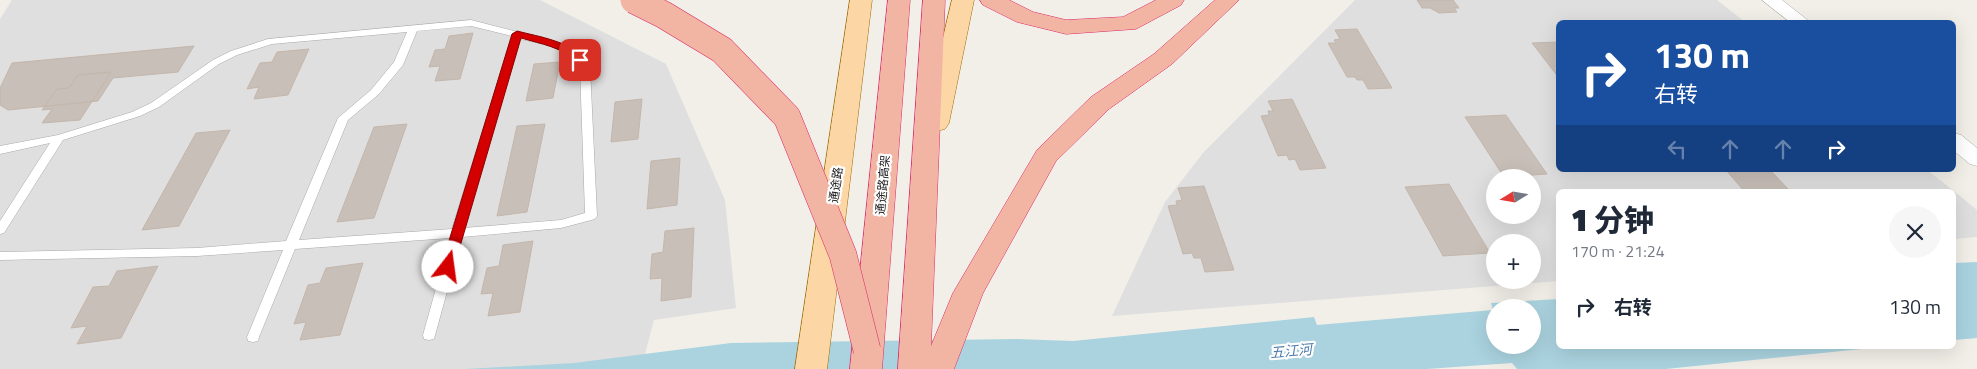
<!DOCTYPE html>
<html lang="zh">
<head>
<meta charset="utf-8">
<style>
	:root { --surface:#fff; --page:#f6f6f7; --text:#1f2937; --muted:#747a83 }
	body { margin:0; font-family:"Titillium Web","Noto Sans SC",sans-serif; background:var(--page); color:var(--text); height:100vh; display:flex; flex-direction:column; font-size:19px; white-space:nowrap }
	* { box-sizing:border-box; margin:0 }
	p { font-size:16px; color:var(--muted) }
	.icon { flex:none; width:28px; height:28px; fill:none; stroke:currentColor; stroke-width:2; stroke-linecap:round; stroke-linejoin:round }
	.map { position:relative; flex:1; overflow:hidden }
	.sheet { position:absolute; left:1556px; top:189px; width:400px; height:160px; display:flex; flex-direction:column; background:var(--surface); border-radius:8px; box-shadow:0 5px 20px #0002 }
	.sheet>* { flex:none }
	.guide { position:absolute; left:1556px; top:20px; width:400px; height:152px; border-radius:8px; box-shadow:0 5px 20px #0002; background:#1a4fa0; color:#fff; overflow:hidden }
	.needle { width:32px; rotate:259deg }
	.tools { position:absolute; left:1486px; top:169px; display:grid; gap:10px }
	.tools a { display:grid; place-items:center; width:55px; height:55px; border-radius:50%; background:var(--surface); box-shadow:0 5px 20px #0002; font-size:25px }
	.pin { position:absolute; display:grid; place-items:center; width:42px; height:42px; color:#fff; margin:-21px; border-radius:10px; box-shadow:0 2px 8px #0006 }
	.me { position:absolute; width:55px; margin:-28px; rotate:15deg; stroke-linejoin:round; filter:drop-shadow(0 0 4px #0008) }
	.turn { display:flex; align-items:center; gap:18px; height:105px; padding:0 15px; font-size:22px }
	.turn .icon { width:65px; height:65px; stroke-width:2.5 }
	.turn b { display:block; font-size:35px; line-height:42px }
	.lanes { display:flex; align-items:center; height:48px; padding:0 15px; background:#0003; justify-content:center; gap:25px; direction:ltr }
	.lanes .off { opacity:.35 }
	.round { display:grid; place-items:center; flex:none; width:52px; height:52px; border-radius:26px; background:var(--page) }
	.headline { display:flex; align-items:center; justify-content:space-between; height:85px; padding:0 15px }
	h1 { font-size:30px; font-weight:800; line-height:38px }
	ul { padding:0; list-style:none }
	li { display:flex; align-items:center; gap:15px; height:65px; padding:0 15px }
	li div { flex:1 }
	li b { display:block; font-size:19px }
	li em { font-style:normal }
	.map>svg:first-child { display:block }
	.residential { fill:#e0dfdf; fill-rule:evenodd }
	.water { fill:#aad3df; fill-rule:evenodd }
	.building { fill:#c7bfb8; stroke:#c4b6ab }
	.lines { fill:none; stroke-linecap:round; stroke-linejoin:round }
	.service-casing { stroke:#a9a9a9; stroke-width:1 }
	.minor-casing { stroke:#a9a9a9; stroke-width:1 }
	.primary-casing { stroke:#a06b00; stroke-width:1 }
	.trunk-casing { stroke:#dc2a67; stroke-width:1 }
	.service { fill:#fff; fill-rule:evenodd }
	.minor { fill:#fff; fill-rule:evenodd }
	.primary { fill:#fcd6a4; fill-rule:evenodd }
	.trunk { fill:#f2b4a3; fill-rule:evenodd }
	.trunk-bridge-casing { stroke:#dc2a67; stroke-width:28; stroke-linecap:butt }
	.trunk-bridge { stroke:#f2b4a3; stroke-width:27 }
	.route { fill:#d40000; stroke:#8a0000 }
	.labels { text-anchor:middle; stroke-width:4.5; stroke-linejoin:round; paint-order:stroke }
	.street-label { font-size:12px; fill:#222; stroke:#fff }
	.water-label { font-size:14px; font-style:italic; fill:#4a7aab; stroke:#fff }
</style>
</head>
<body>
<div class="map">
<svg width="1977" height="369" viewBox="0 0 1977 369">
	<rect width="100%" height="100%" fill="#f2efe9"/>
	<path class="residential" d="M12 0H540L666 64 725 200 736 308 654 320 641 369H0V19Z
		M1355 0H1717L1745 22H1559V170H1927L1954 191H1559V281L1112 316 1165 202 1203 153ZM1495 178H1532V215H1495ZM1495 242H1532V280H1495Z
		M1954 191 1977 210V237L1954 239Z"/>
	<path class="water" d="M1977 262V338L1954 340V263Z
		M1559 299V346H1891L1666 369H1517L1512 363 1427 369H465L574 363 731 343 1017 339 1073 341 1314 317 1317 325 1493 310 1491 303ZM1495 308H1532V345H1495Z"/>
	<path class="building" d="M1417 0H1453L1459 8H1454L1457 12 1439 13 1430 8H1422Z
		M1357 29 1392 88 1368 89 1363 80H1357L1355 77H1347L1328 43H1336L1334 40 1340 39 1335 30Z
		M473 33 460 79 435 81 440 66 429 67 435 50 445 49 449 36Z
		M1559 42V78L1532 43Z
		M194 46 178 72 113 78 98 101 8 110 0 105V88L12 63Z
		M309 49 288 95 254 99 259 87 247 89 260 63 272 62 277 52Z
		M560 62 553 98 526 101 534 64Z
		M111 72 80 120 42 123 52 109 42 110 57 89 69 88 78 75Z
		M642 99 638 139 611 142 615 102Z
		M1292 99 1326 168 1300 170 1295 159 1289 160 1287 155 1278 156 1261 116 1269 115 1268 111H1273L1268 101Z
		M1506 115 1547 174 1504 177 1465 117Z
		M407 124 374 218 337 222 374 127Z
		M545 124 527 212 497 216 517 126Z
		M230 130 179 226 142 230 196 133Z
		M680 158 677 205 647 209 651 161Z
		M1726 170H1770L1790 191H1744Z
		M1449 184 1490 253 1443 256 1405 187Z
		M1204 186 1234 270 1205 272 1201 258H1194L1192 253 1183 254 1168 206 1177 205 1176 201 1182 200 1178 188Z
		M694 228 691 297 661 301 662 278 650 279 652 254 663 252 665 231Z
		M533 241 520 312 488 316 493 293 481 294 487 268 499 266 503 245Z
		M363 263 340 335 300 340 306 322 294 324 308 285 320 283 326 268Z
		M158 266 121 338 77 344 87 326 71 328 93 287 109 286 117 271Z"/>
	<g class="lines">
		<defs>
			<path id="service" d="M471 20 564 44 575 50 590 67 597 216 595 219 561 228 462 237 434 339 429 340 424 339 423 335 450 238 295 249 259 337 258 341 253 342 248 341 247 337 283 250 197 256 0 260V252L197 248 286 241 338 118 371 90 394 62 407 32 272 44 237 55 219 64 159 107 140 116 63 140 4 233 0 234V221L50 143 0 154V146L58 135 132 112 151 103 213 60 231 51 268 39ZM471 26 512 36 452 229 299 240 348 120 379 94 403 65 417 31ZM520 39C547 45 561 45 580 67L585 213 561 220 464 228Z"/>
			<path id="minor" d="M1762 0H1782L1810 22H1790Z
				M1954 133 1961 135 1977 148V166L1970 164 1954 151Z"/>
			<path id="primary" d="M850 0H872L827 369H795Z
				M952 0H974L949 123 945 129 936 131 927 129 923 123Z"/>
			<path id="trunk" d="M888 0H910L882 369H850Z
				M923 0H945L931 346 953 293 1037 150 1091 97 1154 54 1215 0H1239L1172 64 1109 109 1056 161 983 293 954 369H898Z
				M980 0H1009L1033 12 1066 20 1123 17 1156 0H1184L1181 5 1136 29 1066 34 1017 22 983 5Z"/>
		</defs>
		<use href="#service" class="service-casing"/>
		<use href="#minor" class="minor-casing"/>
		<use href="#primary" class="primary-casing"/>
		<use href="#trunk" class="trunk-casing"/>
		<use href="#service" class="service"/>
		<use href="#minor" class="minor"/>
		<use href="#primary" class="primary"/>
		<use href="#trunk" class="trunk"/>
		<defs>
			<path id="trunk-bridge" d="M634 0 664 15 722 50 787 117 843 255 867 350"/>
		</defs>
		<use href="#trunk-bridge" class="trunk-bridge-casing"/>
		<use href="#trunk-bridge" class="trunk-bridge"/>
	</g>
	<path class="route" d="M517 31C540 37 570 41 585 60L577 62C562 47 541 44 521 38L454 267 448 271 441 267 512 34Z"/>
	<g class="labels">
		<g class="street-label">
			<text transform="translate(836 185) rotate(-82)" y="4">通途路</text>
			<text transform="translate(883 185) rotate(-85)" y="4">通途路高架</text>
		</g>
		<g class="water-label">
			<text transform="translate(1291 351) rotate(-5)" y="5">五江河</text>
		</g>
	</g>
</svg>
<div class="tools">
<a><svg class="needle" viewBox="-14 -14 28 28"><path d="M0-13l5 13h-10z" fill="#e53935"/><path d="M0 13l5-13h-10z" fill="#747a83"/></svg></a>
<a>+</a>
<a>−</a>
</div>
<div class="pin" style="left:580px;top:60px;background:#d93025"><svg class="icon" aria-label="arrive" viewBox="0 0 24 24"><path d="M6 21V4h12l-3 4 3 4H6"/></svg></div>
<svg class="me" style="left:448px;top:267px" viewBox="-20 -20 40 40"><circle r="19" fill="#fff"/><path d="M0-13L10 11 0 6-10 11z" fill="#d40000"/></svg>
<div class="guide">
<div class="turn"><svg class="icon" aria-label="right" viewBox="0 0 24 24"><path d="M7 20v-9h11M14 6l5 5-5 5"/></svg><div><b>130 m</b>右转</div></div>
<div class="lanes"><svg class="icon off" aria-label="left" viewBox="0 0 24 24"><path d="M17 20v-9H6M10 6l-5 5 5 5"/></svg><svg class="icon off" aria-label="ahead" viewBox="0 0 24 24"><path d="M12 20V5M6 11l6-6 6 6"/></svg><svg class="icon off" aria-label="ahead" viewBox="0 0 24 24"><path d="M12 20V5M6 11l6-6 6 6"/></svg><svg class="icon" aria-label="right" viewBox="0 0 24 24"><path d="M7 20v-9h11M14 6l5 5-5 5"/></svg></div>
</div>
<section class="sheet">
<div class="headline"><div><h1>1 分钟</h1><p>170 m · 21:24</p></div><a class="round"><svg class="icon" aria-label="close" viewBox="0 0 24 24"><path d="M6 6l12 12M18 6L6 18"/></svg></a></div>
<ul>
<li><svg class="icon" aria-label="right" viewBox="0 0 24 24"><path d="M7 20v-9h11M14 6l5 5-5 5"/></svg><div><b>右转</b></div><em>130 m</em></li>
</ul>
</section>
</div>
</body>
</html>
